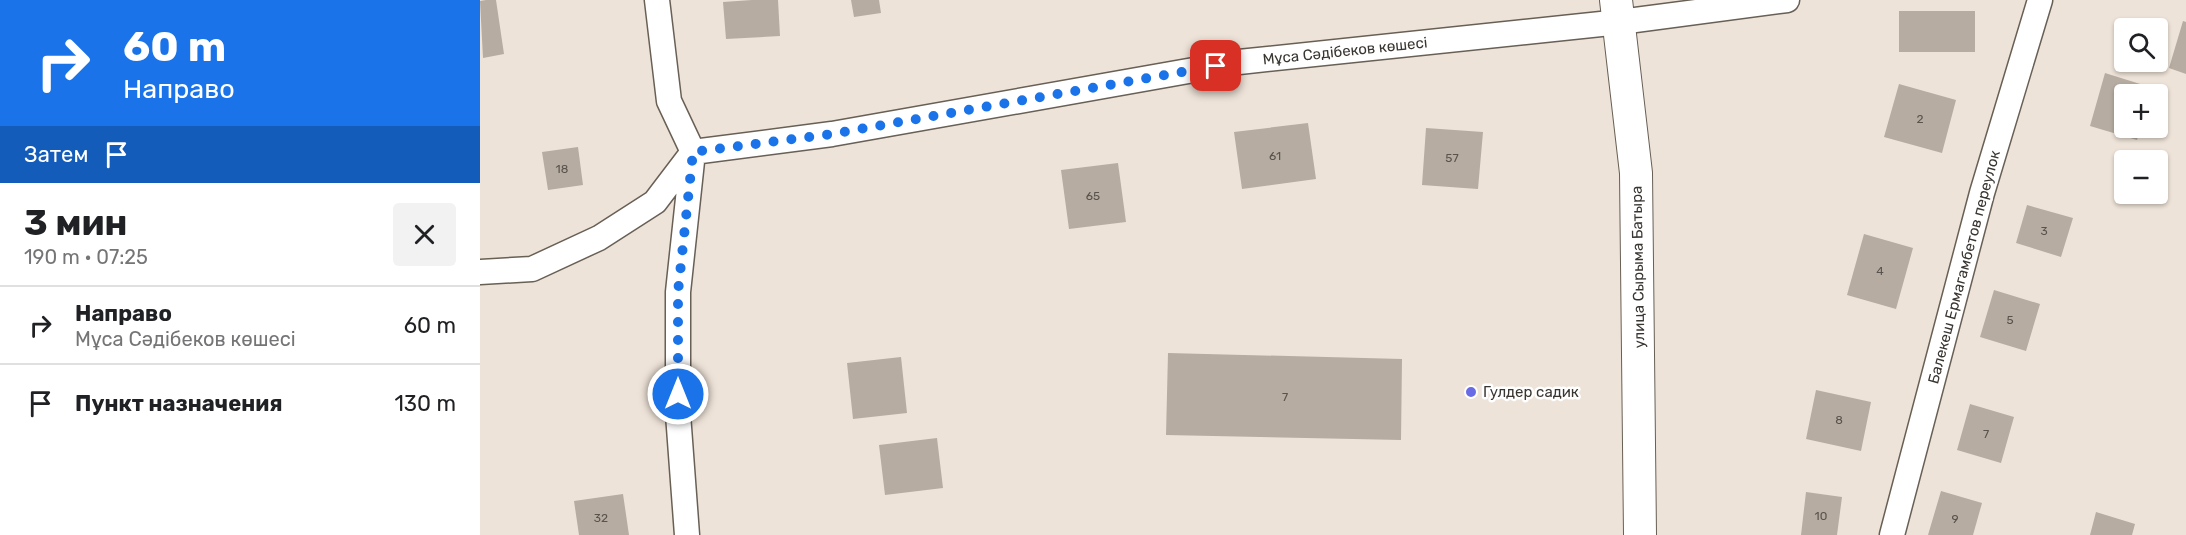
<!DOCTYPE html>
<html lang="ru">
<head>
<meta charset="utf-8">
<style>
	:root { --surface:#fff; --page:#f2f2f2; --text:#202124; --muted:#757577; --line:#e0e0e0 }
	body { margin:0; font-family:Rubik,sans-serif; background:var(--page); color:var(--text); height:100vh; display:flex; flex-direction:column; font-size:22px; white-space:nowrap }
	* { box-sizing:border-box; margin:0 }
	p { font-size:20px; color:var(--muted) }
	.icon { flex:none; width:33px; height:33px; fill:none; stroke:currentColor; stroke-width:2; stroke-linecap:round; stroke-linejoin:round }
	.map { position:relative; flex:1; overflow:hidden }
	.details { display:flex; flex-direction:column; background:var(--surface); width:480px }
	.details>* { flex:none }
	.hud { background:#1a73e8; color:#fff; overflow:hidden }
	.tools { position:absolute; left:1634px; top:18px; display:grid; gap:12px }
	.tools a { display:grid; place-items:center; width:54px; height:54px; border-radius:6px; background:var(--surface); box-shadow:0 2px 4px #0004; font-size:30px }
	.pin { position:absolute; display:grid; place-items:center; width:51px; height:51px; color:#fff; margin:-26px; border-radius:12px; box-shadow:0 3px 9px #0006 }
	.me { position:absolute; width:66px; margin:-33px; rotate:0deg; stroke-linejoin:round; filter:drop-shadow(0 0 4px #0008) }
	.turn { display:flex; align-items:center; gap:21px; height:126px; padding:0 24px; font-size:27px }
	.turn .icon { width:78px; height:78px; stroke-width:2.5 }
	.turn b { display:block; font-size:42px; line-height:51px }
	.then { display:flex; align-items:center; height:57px; padding:0 24px; background:#0003; gap:12px; font-size:22px }
	.round { display:grid; place-items:center; flex:none; width:63px; height:63px; border-radius:6px; background:var(--page) }
	.overview { display:flex; align-items:center; justify-content:space-between; height:102px; padding:0 24px }
	h1 { font-size:36px; font-weight:700; line-height:45px }
	ul { padding:0; list-style:none }
	li { display:flex; align-items:center; gap:18px; height:78px; padding:0 24px; border-top:2px solid var(--line) }
	li div { flex:1 }
	li b { display:block; font-size:22px }
	li em { font-style:normal }
	main { display:flex; flex:1; min-height:0 }
	.map>svg:first-child { display:block }
	.building { fill:#b6aca1 }
	.lines { fill:none; stroke-linecap:round; stroke-linejoin:round }
	.minor-casing { stroke:#685f55; stroke-width:27 }
	.tertiary-casing { stroke:#685f55; stroke-width:34 }
	.minor { stroke:#fff; stroke-width:24 }
	.tertiary { stroke:#fff; stroke-width:32 }
	.route { stroke:#1a73e8; stroke-width:10; stroke-dasharray:0 18 }
	.poi-dot { fill:#686be5; stroke:#fff; stroke-width:2 }
	.labels { text-anchor:middle; stroke-width:5; stroke-linejoin:round; paint-order:stroke }
	.number-label { font-size:12px; fill:#58534d }
	.street-label { font-size:15px; fill:#393531; stroke:#fff }
	.poi-label { font-size:15px; fill:#393531; stroke:#fff; text-anchor:start }
</style>
</head>
<body>
<main>
<section class="details">
<div class="hud">
<div class="turn"><svg class="icon" aria-label="right" viewBox="0 0 24 24"><path d="M7 20v-9h11M14 6l5 5-5 5"/></svg><div><b>60 m</b>Направо</div></div>
<div class="then">Затем<svg class="icon" aria-label="arrive" viewBox="0 0 24 24"><path d="M6 21V4h12l-3 4 3 4H6"/></svg></div>
</div>
<div class="overview"><div><h1>3 мин</h1><p>190 m · 07:25</p></div><a class="round"><svg class="icon" aria-label="close" viewBox="0 0 24 24"><path d="M6 6l12 12M18 6L6 18"/></svg></a></div>
<ul>
<li><svg class="icon" aria-label="right" viewBox="0 0 24 24"><path d="M7 20v-9h11M14 6l5 5-5 5"/></svg><div><b>Направо</b><p>Мұса Сәдібеков көшесі</p></div><em>60 m</em></li>
<li><svg class="icon" aria-label="arrive" viewBox="0 0 24 24"><path d="M6 21V4h12l-3 4 3 4H6"/></svg><div><b>Пункт назначения</b></div><em>130 m</em></li>
</ul>
</section>
<div class="map">
<svg width="1706" height="535" viewBox="0 0 1706 535">
	<rect width="100%" height="100%" fill="#eee3d8"/>
	<path class="building" d="M6 0H16L24 54 3 58 0 1Z
		M272 0H298L300 36 246 39 243 2Z
		M371 0H399L401 13 374 17Z
		M1419 11H1495V52H1419Z
		M1703 21 1706 22V74L1689 68Z
		M1625 73 1673 88 1671 94H1644V128H1661L1657 140 1610 126Z
		M1419 84 1476 100 1462 153 1404 137Z
		M828 123 836 179 762 189 754 132Z
		M946 128 1003 132 998 189 942 185Z
		M98 147 103 185 68 190 62 152Z
		M638 163 646 222 589 229 581 170Z
		M1547 205 1593 218 1581 257 1536 243Z
		M1384 234 1433 248 1416 309 1367 295Z
		M1514 290 1560 304 1546 351 1500 337Z
		M688 353 922 359 921 440 686 435Z
		M421 357 427 413 373 419 367 363Z
		M1336 390 1391 402 1381 451 1326 439Z
		M1490 404 1534 417 1521 463 1477 450Z
		M457 438 463 488 405 495 399 445Z
		M1461 491 1502 503 1493 535H1448Z
		M1326 492 1362 497 1357 535H1321Z
		M143 494 149 535H99L94 501Z
		M1616 512 1655 524 1652 535H1610Z"/>
	<g class="lines">
		<defs>
			<path id="minor" d="M177 0 189 101 213 152
				M213 152 352 134 759 62 1140 22 1307 0
				M0 272 52 269 119 238 175 202 213 152
				M207 535 198 414V292L213 152
				M1412 535 1502 193 1560 0"/>
			<path id="tertiary" d="M1136 0 1156 173 1160 535"/>
		</defs>
		<use href="#minor" class="minor-casing"/>
		<use href="#tertiary" class="tertiary-casing"/>
		<use href="#minor" class="minor"/>
		<use href="#tertiary" class="tertiary"/>
	</g>
	<g class="lines">
		<path class="route" d="M198 394V292L213 152 352 134 736 66"/>
	</g>
	<circle class="poi-dot" cx="991" cy="392" r="6"/>
	<g class="labels">
		<g class="number-label">
			<text x="1440" y="123">2</text>
			<text x="795" y="160">61</text>
			<text x="972" y="162">57</text>
			<text x="82" y="173">18</text>
			<text x="613" y="200">65</text>
			<text x="1564" y="235">3</text>
			<text x="1400" y="275">4</text>
			<text x="1530" y="324">5</text>
			<text x="805" y="401">7</text>
			<text x="1359" y="424">8</text>
			<text x="1506" y="438">7</text>
			<text x="1341" y="520">10</text>
			<text x="121" y="522">32</text>
			<text x="1475" y="523">9</text>
		</g>
		<g class="street-label">
			<text transform="translate(865 51) rotate(-6)" y="5">Мұса Сәдібеков көшесі</text>
			<text transform="translate(1158 267) rotate(-91)" y="5">улица Сырыма Батыра</text>
			<text transform="translate(1484 267) rotate(-75)" y="5">Балекеш Ермагамбетов переулок</text>
		</g>
		<g class="poi-label">
			<text x="1003" y="397">Гулдер садик</text>
		</g>
	</g>
</svg>
<div class="tools">
<a><svg class="icon" aria-label="search" viewBox="0 0 24 24"><circle cx="10" cy="10" r="6"/><path d="M15 15l6 6"/></svg></a>
<a>+</a>
<a>−</a>
</div>
<div class="pin" style="left:736px;top:66px;background:#d93025"><svg class="icon" aria-label="arrive" viewBox="0 0 24 24"><path d="M6 21V4h12l-3 4 3 4H6"/></svg></div>
<svg class="me" style="left:198px;top:394px" viewBox="-20 -20 40 40"><circle r="17" fill="#1a73e8" stroke="#fff" stroke-width="3"/><path d="M0-11L8 9 0 5-8 9z" fill="#fff"/></svg>
</div>
</main>
</body>
</html>
